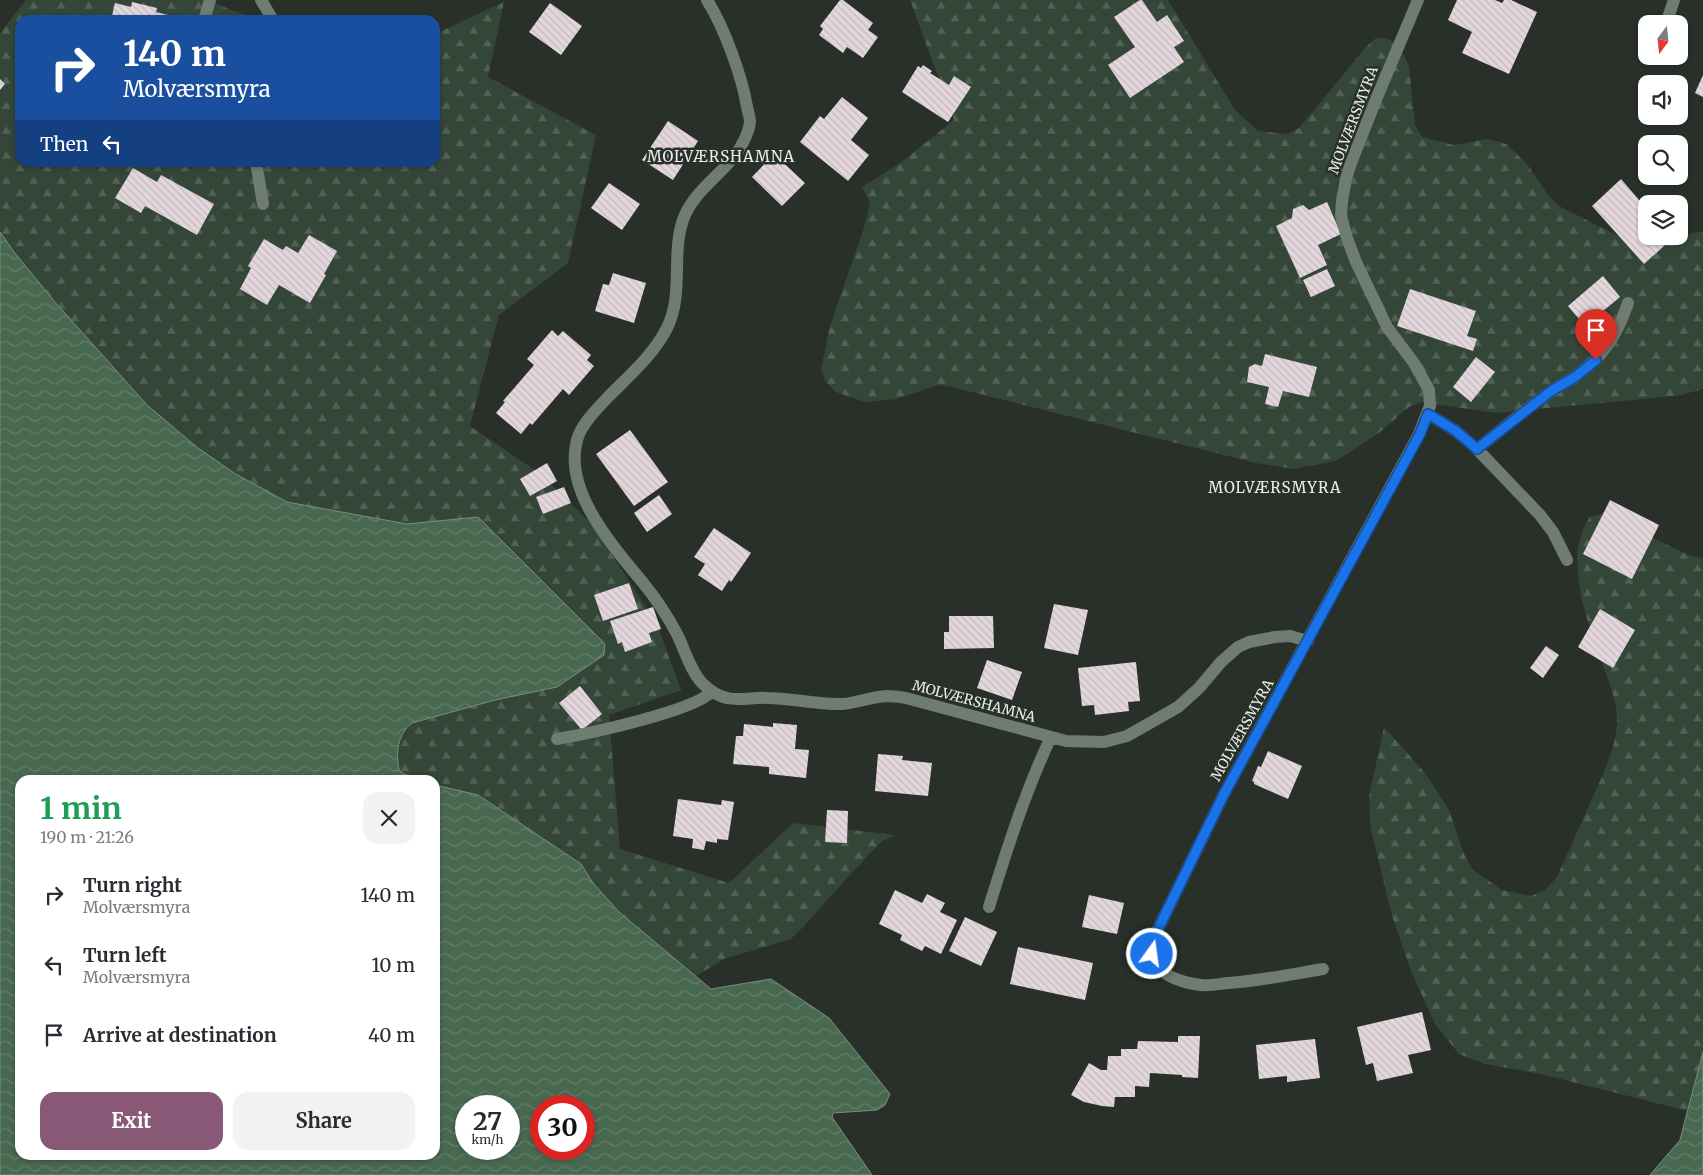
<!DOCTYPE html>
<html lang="en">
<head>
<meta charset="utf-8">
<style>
	:root { --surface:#fff; --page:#f2f2f3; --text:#2b2b33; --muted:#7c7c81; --accent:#885876 }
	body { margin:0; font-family:Merriweather,serif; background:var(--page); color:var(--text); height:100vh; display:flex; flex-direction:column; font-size:19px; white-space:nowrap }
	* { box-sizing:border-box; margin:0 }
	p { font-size:16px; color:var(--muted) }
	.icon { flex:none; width:28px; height:28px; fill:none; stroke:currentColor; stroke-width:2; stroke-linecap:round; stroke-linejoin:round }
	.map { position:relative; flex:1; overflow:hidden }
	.side { position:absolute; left:15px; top:775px; width:425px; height:385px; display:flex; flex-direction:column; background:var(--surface); border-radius:15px; box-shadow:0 1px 4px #0004 }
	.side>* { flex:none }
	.guide { position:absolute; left:15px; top:15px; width:425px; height:152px; border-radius:15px; box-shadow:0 1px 4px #0004; background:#1a4fa0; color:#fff; overflow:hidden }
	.needle { width:32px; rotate:195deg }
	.controls { position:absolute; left:1638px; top:15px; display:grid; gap:10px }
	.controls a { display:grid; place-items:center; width:50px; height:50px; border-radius:10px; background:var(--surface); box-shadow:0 1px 4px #0004; font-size:25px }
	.speed { position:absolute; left:455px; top:1095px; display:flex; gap:10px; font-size:25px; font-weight:700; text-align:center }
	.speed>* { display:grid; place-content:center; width:65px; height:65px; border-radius:50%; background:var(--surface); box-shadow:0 1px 4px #0004; line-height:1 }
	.speed small { font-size:12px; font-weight:400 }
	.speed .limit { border:8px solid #d22; background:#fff; color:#111 }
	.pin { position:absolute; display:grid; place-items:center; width:42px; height:42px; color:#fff; margin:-51px -21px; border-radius:50% 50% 50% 0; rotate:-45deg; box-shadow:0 0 5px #0007 }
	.pin .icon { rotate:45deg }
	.me { position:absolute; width:55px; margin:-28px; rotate:14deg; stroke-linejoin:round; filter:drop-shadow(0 0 4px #0008) }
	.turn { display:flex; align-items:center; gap:18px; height:105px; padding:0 25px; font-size:22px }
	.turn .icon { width:65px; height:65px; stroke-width:2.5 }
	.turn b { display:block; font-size:35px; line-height:42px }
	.then { display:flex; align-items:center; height:48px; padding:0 25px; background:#0003; gap:10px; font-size:19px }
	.round { display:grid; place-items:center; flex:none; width:52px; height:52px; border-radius:15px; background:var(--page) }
	.head { display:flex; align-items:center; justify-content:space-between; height:85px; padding:0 25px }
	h1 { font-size:30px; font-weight:700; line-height:38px; color:#1e9e55 }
	.cta { display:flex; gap:10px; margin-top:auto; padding:10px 25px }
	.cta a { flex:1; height:58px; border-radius:15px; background:var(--accent); color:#fff; font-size:20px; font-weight:700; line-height:58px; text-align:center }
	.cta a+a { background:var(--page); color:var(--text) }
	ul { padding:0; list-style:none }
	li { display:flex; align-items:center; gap:15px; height:70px; padding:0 25px }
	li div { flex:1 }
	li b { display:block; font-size:19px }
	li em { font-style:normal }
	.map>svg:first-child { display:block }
	.forest { fill:url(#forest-firs) }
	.water { fill:url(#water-waves); stroke:#79907e; fill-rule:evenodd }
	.building { fill:url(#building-back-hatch) }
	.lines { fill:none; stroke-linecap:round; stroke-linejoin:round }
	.minor { stroke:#6f7c71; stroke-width:12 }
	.route-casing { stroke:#114b97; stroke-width:12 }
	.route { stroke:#1a73e8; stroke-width:9 }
	.labels { text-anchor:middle; stroke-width:5; stroke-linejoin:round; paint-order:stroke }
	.street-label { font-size:14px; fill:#e8ede9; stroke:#29302a }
	.neighbourhood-label { font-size:15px; letter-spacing:1px; fill:#e8ede9; stroke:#29302a }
</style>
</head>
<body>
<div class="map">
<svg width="1703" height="1175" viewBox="0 0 1703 1175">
	<defs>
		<pattern id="forest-firs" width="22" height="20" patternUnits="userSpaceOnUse" patternTransform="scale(1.25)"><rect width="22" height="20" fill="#344638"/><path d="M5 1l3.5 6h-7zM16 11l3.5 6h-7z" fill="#516155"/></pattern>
		<pattern id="water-waves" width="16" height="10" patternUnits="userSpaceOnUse" patternTransform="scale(1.25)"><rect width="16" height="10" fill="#496850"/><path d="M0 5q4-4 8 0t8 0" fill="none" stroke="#637e69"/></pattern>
		<pattern id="building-back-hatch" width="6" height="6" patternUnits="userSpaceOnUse" patternTransform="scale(1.25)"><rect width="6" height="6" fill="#e3d7dd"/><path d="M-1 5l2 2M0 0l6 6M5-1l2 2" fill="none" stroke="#c4babf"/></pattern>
	</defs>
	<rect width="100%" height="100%" fill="#29302a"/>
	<path class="forest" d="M26 0H206L257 20H20V162H435V34L504 2 488 77 596 135 568 263 499 315 470 426 539 473 592 524 657 624 681 690 609 715 620 849 729 883 793 823 895 835 882 841 847 878 803 927 791 939 724 959 696 976 619 912 593 883 581 864 478 795 435 785V780C422 780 409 779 399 770 396 752 397 735 412 723L495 700 557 687 605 644 478 517 408 524 287 502 234 473 198 448 147 405 55 302 14 252 0 232V33Z
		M910 0H1168L1235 110 1258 131 1288 134 1299 128 1366 47 1376 38 1389 39 1401 50 1409 66 1415 125 1422 137 1454 145 1487 139 1506 144 1527 164 1546 192 1559 206 1618 236 1638 241 1654 242 1703 231V389L1681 395 1633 400 1495 413 1421 402 1409 407 1380 432 1336 461 1293 469 1256 463 952 387 938 385 896 399 865 402 836 392 825 381 821 369 830 326 864 228 870 202 862 187 899 164 954 120Z
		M1602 514 1689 555 1703 558V1052L1688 1111 1541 1074 1485 1064 1459 1054 1435 1024 1411 971 1392 916 1371 829 1369 797 1384 727 1425 773 1449 810 1464 854 1473 870 1502 890 1531 896 1545 890 1557 877C1568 852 1580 826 1591 801 1602 776 1616 750 1617 722 1618 708 1611 687 1606 674 1591 630 1560 560 1590 517Z"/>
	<path class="water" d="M0 232 14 252 55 302 147 405 198 448 234 473 287 502 407 524 478 517 605 644 604 655 557 687 495 700 412 723C397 735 396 752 399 770L404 774 421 780H20V1155H435V785L478 795 581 864 593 883 619 912 711 989 771 979 829 1018 890 1094 885 1105 877 1110 833 1113 832 1117 872 1175H0ZM466 1106H509V1149H466ZM541 1106H584V1149H541Z
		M1703 1052V1175H1650L1680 1140Z"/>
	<path class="building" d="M840 0H843L873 23 868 30 878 37 863 58 847 47 843 53 819 35 823 29 820 26Z
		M1140 0H1142L1157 22 1167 15 1184 41 1174 47 1184 62 1130 98 1108 65 1135 47 1114 17Z
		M1457 0H1495L1502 3 1504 0H1511L1537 12 1509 74 1462 53 1472 32 1448 20Z
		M132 2 157 8 156 12 172 16 171 20H111L115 3 131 7Z
		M550 3 582 26 561 55 529 32Z
		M923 65 932 71 930 73 949 85 954 76 971 87 948 122 902 92 918 66 921 68Z
		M1703 75V97L1695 93Z
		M0 79 5 84 0 90Z
		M842 97 868 118 851 140 869 155 848 181 800 142 820 116 824 119Z
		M668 121 698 141 673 180 642 160Z
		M774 154 805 183 782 206 752 177Z
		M133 168 157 182 161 175 214 204 197 235 145 206 141 213 115 198Z
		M1621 179 1646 208V236H1672L1673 238 1644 264 1592 206Z
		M609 183 640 204 622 230 591 208Z
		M1327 202 1341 234 1318 245 1327 265 1300 278 1276 226 1292 218 1293 209 1303 205 1309 210Z
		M309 235 337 251 324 274 326 275 310 303 279 285 267 305 240 289 251 268 248 266 264 239 283 250 286 246 298 253Z
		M1327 269 1335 286 1311 297 1303 280Z
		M613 273 646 283 634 323 595 311 603 284 609 285Z
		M1603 276 1620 297 1585 326 1568 306Z
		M1410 289 1476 311 1467 336 1477 339 1473 351 1397 326Z
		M552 330 558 336 563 331 591 355 587 360 594 366 569 395 563 389 532 425 530 423 521 434 496 413 505 402 503 401 534 365 527 359Z
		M1265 354 1317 367 1309 397 1283 391 1278 407 1265 404 1269 387 1247 382 1249 367 1255 364 1262 366Z
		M1476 357 1495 372 1471 402 1453 387Z
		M630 430 668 482 634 506 596 454Z
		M547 463 557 481 530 496 520 479Z
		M564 487 571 503 543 514 536 497Z
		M659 495 672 514 647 532 634 513Z
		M1610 500 1659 525 1632 579 1583 554Z
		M714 528 751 553 731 582 729 580 722 591 698 575 705 564 694 557Z
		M629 583 638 609 603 621 594 595Z
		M1054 604 1088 610 1078 655 1044 648Z
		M653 607 661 629 649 633 652 642 625 652 622 642 618 644 610 621Z
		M1600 609 1635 630 1613 668 1578 647Z
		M949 616H993L994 648 944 649V632H949Z
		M1546 646 1559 655 1543 678 1530 668Z
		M987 660 1022 672 1012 700 977 688Z
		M1136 662 1140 701 1128 702 1129 711 1095 715 1094 705 1082 706 1078 668Z
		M580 686 602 714 582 730 559 703Z
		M773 723 797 725 795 749 809 750 806 778 769 774V767L733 764 736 736H743L744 724 773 727Z
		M1268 751 1302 766 1288 799 1254 784V782L1252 781 1258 766 1261 767Z
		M878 754 903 756 902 760 932 763 928 796 875 791Z
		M678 799 721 805 722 800 734 802 728 840 717 839V843L706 841 704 850 692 848 693 839 673 836Z
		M827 810 848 811 847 843 825 842Z
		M895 890 922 903 927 894 945 903 940 912 957 920 941 954 925 946 922 951 900 940 902 935 879 924Z
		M1089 895 1124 903 1117 934 1082 927Z
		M965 917 997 932 981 966 949 951Z
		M1018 947 1093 963 1085 1000 1010 984Z
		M1422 1012 1431 1050 1408 1055 1413 1073 1377 1081 1373 1063 1366 1065 1357 1027Z
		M1178 1036H1200L1198 1078 1182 1077V1075L1150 1073 1149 1087 1135 1086V1097H1115L1114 1107 1102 1106 1084 1102 1071 1095 1089 1063 1101 1070H1107L1108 1056H1121V1049H1137L1138 1041 1178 1042Z
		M1315 1039 1320 1078 1287 1082V1076L1259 1079 1256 1045Z"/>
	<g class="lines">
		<path class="minor" d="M261 0 273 20
			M707 0C724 27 742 76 747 107 748 112 750 117 750 122 749 132 742 146 736 154 720 176 692 193 683 220 671 255 684 294 667 328 654 354 630 375 609 396 598 408 581 424 577 440 563 492 614 547 644 584 657 600 668 617 677 634 685 650 690 670 702 683 709 690 717 696 727 698 740 701 754 697 767 698 792 698 817 705 842 704 857 703 871 697 886 696 893 696 900 697 906 698L1066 741 1104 742 1127 736 1178 707 1199 688 1221 662 1238 647 1249 642 1275 637 1290 636 1308 641
			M204 20 210 0
			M1666 24 1674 0
			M256 162 263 204
			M1428 414 1456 431 1477 449 1540 515 1553 532 1567 560
			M1477 449C1501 430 1525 410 1550 392 1558 386 1567 382 1576 376 1605 354 1616 337 1628 303
			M557 739C587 734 694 711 711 692
			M989 907C1007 849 1025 792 1051 737
			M1323 969C1292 974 1260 981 1228 983 1219 984 1210 986 1201 985 1183 983 1155 975 1152 954 1150 944 1156 934 1160 925L1224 794 1419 434 1430 406 1429 390 1414 363 1387 327 1356 262 1347 238 1341 216 1342 201 1346 179 1351 163 1375 102 1418 0"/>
	</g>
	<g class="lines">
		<defs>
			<path id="route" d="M1152 954V944L1160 925 1224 794 1420 434 1428 414 1456 431 1477 449 1551 391 1575 377 1596 360"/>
		</defs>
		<use href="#route" class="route-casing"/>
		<use href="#route" class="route"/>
	</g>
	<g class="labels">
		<g class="street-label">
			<text transform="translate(1353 120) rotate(-69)" y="5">MOLVÆRSMYRA</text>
			<text transform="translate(974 701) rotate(15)" y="5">MOLVÆRSHAMNA</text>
			<text transform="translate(1242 730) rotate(-61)" y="5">MOLVÆRSMYRA</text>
		</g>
		<g class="neighbourhood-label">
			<text x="721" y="162">MOLVÆRSHAMNA</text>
			<text x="1275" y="493">MOLVÆRSMYRA</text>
		</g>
	</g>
</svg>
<div class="controls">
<a><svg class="needle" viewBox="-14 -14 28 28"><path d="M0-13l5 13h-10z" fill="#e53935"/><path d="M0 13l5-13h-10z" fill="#7c7c81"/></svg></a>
<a><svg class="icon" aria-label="sound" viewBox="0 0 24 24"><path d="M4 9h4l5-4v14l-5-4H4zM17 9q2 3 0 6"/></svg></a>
<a><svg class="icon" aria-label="search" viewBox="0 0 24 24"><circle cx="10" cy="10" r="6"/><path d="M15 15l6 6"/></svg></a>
<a><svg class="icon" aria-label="layers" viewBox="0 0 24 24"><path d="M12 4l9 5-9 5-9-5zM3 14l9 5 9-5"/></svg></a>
</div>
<div class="speed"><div>27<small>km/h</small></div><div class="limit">30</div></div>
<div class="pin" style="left:1596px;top:360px;background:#d93025"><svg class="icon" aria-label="arrive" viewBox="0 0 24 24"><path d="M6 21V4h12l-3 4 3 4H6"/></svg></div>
<svg class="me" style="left:1152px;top:954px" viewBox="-20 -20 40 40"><circle r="17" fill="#1a73e8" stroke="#fff" stroke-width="3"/><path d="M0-11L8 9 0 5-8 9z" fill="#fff"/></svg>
<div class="guide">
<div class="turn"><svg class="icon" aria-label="right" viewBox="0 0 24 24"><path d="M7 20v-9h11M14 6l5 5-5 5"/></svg><div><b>140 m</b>Molværsmyra</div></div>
<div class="then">Then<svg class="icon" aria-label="left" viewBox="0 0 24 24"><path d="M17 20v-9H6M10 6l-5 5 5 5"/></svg></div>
</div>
<section class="side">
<div class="head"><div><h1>1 min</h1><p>190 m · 21:26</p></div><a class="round"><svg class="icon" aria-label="close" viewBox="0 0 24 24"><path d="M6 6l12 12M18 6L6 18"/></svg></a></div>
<ul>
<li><svg class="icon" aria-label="right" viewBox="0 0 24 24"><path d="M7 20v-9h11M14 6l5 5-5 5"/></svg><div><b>Turn right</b><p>Molværsmyra</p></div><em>140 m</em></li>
<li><svg class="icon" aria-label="left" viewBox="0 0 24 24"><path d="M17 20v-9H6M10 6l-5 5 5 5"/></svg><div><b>Turn left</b><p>Molværsmyra</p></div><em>10 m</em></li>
<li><svg class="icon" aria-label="arrive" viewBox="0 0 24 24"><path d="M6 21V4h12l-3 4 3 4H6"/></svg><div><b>Arrive at destination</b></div><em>40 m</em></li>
</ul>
<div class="cta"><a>Exit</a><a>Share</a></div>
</section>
</div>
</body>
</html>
